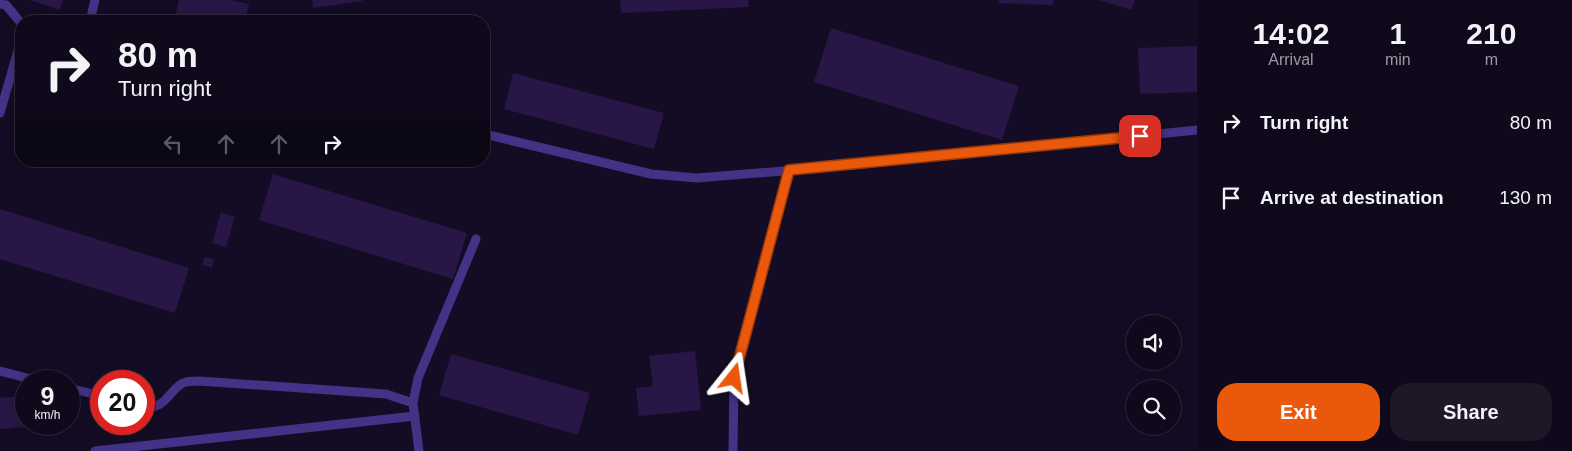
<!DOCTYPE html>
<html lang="en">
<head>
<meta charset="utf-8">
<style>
	:root { --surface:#0f091b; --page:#1d1728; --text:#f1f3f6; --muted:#9b9aa3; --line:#2f2a3a; --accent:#ea580c }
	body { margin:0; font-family:Arial,sans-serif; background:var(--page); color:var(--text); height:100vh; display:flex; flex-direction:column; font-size:19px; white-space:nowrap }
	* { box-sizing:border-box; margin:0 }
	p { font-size:16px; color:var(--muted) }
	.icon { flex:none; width:28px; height:28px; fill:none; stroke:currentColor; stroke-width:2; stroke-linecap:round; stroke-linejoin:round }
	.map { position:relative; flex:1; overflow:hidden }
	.drawer { display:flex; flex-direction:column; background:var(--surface); width:375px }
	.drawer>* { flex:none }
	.hud { position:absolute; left:15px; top:15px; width:475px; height:152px; border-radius:20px; box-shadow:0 2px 12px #0003,0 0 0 1px var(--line); background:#0f091b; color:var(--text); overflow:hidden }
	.fabs { position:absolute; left:1126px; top:315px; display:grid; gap:10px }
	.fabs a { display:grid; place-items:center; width:55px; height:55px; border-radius:50%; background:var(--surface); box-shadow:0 2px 12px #0003,0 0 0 1px var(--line); font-size:25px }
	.speed { position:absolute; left:15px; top:370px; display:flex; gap:10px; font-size:25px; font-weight:700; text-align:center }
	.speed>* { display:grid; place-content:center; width:65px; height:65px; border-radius:50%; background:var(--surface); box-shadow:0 2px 12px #0003,0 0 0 1px var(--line); line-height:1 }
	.speed small { font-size:12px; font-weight:400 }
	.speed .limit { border:8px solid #d22; background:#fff; color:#111 }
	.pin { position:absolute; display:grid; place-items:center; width:42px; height:42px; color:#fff; margin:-21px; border-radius:10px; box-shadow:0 2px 8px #0006 }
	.me { position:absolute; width:55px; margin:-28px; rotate:15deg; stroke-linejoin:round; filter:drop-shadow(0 0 4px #0008) }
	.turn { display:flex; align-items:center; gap:18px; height:105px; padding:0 20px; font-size:22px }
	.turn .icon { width:65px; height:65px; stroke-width:2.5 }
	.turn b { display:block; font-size:35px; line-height:42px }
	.lanes { display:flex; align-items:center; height:48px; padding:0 20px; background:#0003; justify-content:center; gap:25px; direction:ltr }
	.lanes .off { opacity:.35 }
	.eta { display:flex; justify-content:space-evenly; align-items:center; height:85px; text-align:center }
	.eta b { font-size:30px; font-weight:800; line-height:35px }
	.action { display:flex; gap:10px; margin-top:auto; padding:10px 20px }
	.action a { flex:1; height:58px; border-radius:20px; background:var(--accent); color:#fff; font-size:20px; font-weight:800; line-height:58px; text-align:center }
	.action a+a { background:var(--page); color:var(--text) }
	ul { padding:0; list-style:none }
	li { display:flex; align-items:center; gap:15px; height:75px; padding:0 20px }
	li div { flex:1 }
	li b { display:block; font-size:19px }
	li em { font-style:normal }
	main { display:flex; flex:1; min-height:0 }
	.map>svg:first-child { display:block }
	.building { fill:#281646 }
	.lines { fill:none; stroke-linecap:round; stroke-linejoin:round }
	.lane { stroke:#443287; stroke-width:9 }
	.route-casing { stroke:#983908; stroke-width:12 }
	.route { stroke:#ea580c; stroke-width:9 }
</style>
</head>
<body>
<main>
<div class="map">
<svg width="1197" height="451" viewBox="0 0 1197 451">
	<rect width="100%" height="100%" fill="#140c24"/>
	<path class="building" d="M30 0H63L60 10Z
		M179 0H230L249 4 245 21H174Z
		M312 0H362L363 1 313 8Z
		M620 0H748L749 7 621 13Z
		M999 0H1053V5L999 3Z
		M1099 0H1135L1131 10Z
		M294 15H305V21H294Z
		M831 28 1019 86 1002 140 814 82Z
		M1197 46V92L1140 94 1138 48Z
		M513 73 664 113 654 149 504 109Z
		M273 174 467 233 453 279 259 220Z
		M0 209 189 268 175 313 0 259Z
		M221 212 235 217 226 247 212 243Z
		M205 257 214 259 212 268 202 265Z
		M695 351 701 410 639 416 636 388 653 386 649 356Z
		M451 354 590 393 578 435 439 395Z
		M20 396V400L26 399V427L0 429V398Z"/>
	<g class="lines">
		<path class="lane" d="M0 4 6 5 21 23
			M90 21 95 0
			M0 113 21 40
			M484 134 651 174 697 178 833 167 1197 130
			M0 371 39 381
			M69 388 101 396
			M144 406C165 411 169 390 183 383 187 381 195 381 199 381L386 394 413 403
			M95 451 415 416
			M419 451 413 403 418 378 476 239
			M733 451 734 378 789 170"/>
	</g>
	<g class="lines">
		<defs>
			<path id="route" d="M734 378 789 170 1140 136"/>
		</defs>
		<use href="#route" class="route-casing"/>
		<use href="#route" class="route"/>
	</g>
</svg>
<div class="fabs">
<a><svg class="icon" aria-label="sound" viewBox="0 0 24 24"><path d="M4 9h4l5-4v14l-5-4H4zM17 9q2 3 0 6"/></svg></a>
<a><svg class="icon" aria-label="search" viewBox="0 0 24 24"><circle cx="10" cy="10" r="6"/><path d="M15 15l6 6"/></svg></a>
</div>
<div class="speed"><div>9<small>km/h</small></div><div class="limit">20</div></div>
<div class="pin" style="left:1140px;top:136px;background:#d93025"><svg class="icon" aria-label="arrive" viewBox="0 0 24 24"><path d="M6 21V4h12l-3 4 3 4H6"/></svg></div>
<svg class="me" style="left:734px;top:378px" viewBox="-20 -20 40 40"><path d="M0-17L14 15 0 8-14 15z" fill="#ea580c" stroke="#fff" stroke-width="4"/></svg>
<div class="hud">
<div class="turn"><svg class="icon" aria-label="right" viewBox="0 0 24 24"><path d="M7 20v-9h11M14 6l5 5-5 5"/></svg><div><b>80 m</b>Turn right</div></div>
<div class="lanes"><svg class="icon off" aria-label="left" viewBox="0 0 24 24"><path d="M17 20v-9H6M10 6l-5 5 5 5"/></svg><svg class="icon off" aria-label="ahead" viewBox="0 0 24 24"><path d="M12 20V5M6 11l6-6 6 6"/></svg><svg class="icon off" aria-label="ahead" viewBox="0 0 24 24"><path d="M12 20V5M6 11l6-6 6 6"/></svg><svg class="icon" aria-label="right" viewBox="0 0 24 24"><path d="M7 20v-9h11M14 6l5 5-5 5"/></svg></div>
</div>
</div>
<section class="drawer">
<div class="eta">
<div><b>14:02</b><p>Arrival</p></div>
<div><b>1</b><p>min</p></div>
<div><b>210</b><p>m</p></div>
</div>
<ul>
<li><svg class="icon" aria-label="right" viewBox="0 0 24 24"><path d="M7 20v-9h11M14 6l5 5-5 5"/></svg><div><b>Turn right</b></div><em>80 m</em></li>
<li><svg class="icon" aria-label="arrive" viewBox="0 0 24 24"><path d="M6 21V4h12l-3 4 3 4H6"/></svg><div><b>Arrive at destination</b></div><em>130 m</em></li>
</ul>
<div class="action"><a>Exit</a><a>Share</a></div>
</section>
</main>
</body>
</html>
